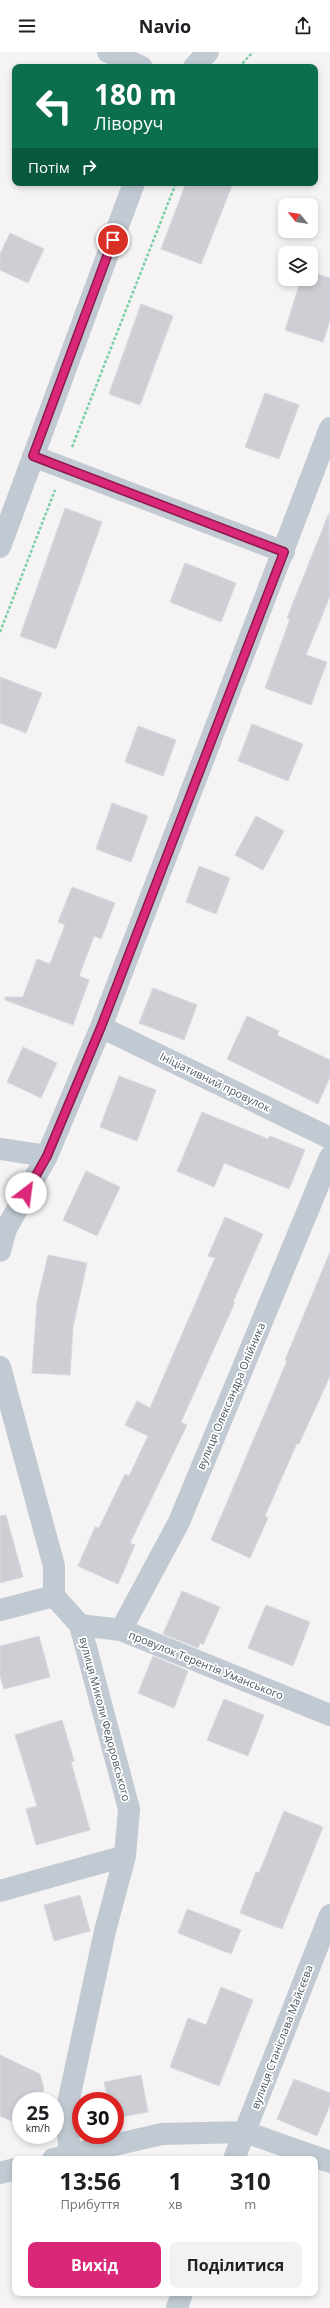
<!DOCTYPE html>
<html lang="uk">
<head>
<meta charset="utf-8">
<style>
	:root { --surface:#fff; --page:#f2f2f2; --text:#202124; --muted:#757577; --accent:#db2777 }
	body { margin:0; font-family:"Open Sans",sans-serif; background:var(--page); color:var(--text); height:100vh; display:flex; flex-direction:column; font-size:15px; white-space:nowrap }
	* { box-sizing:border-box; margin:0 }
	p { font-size:13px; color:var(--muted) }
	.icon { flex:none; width:22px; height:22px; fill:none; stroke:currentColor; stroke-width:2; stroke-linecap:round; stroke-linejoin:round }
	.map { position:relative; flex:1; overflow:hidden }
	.panel { position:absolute; left:12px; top:2104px; width:306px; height:140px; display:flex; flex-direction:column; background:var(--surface); border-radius:8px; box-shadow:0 2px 6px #0003 }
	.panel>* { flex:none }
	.banner { position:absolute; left:12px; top:12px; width:306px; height:122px; border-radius:8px; box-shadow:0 2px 6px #0003; background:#0b6e4f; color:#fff; overflow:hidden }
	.needle { width:26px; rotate:300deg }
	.controls { position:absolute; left:278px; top:146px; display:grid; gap:8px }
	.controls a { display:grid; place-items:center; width:40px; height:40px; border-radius:8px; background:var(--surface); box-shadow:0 2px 6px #0003; font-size:20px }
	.speed { position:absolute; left:12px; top:2040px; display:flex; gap:8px; font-size:20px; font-weight:700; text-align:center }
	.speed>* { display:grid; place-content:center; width:52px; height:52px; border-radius:50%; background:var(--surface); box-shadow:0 2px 6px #0003; line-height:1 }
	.speed small { font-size:10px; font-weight:400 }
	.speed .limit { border:6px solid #d22; background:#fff; color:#111 }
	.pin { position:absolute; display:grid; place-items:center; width:34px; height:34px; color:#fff; margin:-17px; border:2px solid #fff; border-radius:50%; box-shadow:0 1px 4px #0007 }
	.me { position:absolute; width:44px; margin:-22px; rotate:30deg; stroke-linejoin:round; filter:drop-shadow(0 0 3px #0008) }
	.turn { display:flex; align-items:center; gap:14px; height:84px; padding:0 16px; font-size:18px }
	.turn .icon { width:52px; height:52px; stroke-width:2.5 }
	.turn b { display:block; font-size:28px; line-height:34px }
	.then { display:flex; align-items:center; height:38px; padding:0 16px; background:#0003; gap:8px; font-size:15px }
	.eta { display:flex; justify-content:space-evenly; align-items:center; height:68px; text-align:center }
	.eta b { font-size:24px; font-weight:700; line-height:28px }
	.action { display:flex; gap:8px; margin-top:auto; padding:8px 16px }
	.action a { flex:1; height:46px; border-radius:8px; background:var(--accent); color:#fff; font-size:16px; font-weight:700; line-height:46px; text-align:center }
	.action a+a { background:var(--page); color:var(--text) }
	header { display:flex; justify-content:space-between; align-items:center; height:52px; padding:0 16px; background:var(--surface); font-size:18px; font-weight:700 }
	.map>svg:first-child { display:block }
	.building { fill:#cdcfd5; stroke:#d7d9de }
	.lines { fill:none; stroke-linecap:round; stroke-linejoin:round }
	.path { stroke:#7ad0a6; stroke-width:2.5; stroke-dasharray:3 2; stroke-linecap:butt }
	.minor { stroke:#c1cad2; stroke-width:22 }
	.route-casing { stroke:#8e194d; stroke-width:10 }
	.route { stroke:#db2777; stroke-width:7 }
	.labels { text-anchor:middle; stroke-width:3.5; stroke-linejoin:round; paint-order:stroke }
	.street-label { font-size:11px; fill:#4a5661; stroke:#fff }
</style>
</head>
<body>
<header><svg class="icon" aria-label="menu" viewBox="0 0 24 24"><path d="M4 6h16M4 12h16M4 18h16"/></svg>Navio<svg class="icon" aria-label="share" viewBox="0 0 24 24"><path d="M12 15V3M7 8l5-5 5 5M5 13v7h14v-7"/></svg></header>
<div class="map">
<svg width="330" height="2256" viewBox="0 0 330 2256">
	<rect width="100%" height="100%" fill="#f5f3f3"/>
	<path class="building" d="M186 131H233L201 212 161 197Z
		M10 181 44 197 28 231 0 218V202Z
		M311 220 330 226V268L323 290 285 278 301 227H311Z
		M141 252 173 264 140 353 109 342Z
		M265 341 299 353 279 407 245 395Z
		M65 456 102 470 56 597 20 584Z
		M329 461 330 544 306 603 327 610 311 653 265 636 290 567 287 566Z
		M185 511 236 531 221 570 170 550Z
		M0 625 42 641 26 681 0 671Z
		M252 672 303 692 288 729 238 709Z
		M138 674 176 688 163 724 125 710Z
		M112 751 148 764 131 810 96 797Z
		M256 764 284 779 263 818 235 803Z
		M199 814 230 826 216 862 186 850Z
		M72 835 115 851 101 887 94 884 79 924 89 928 73 973 5 948V945H23L37 907 50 912 65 873 58 870Z
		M153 936 197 953 184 988 139 971Z
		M247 964 279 979 277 983 330 1008V1025L318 1052 227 1007Z
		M23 995 57 1011 41 1046 7 1030Z
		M119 1024 156 1038 137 1089 100 1075Z
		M202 1060 268 1087 270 1084 305 1098 289 1137 224 1111 214 1135 177 1119Z
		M86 1119 120 1135 97 1184 63 1168Z
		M225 1165 263 1182 233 1250H235L181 1370 187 1373 130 1491 135 1493 118 1532 78 1514 95 1475 99 1476 125 1422 129 1424 148 1384 125 1373 137 1349 150 1356 215 1206 208 1204Z
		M330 1200V1324L299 1392 297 1391 265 1464 268 1466 250 1506 211 1488 287 1309 285 1308Z
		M48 1203 87 1211 73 1275 70 1323 32 1321 37 1250Z
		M6 1463 23 1525 0 1531V1464Z
		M182 1539 220 1555 203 1593 200 1591 198 1596 163 1582Z
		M266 1553 310 1570 293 1614 248 1596Z
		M39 1584 50 1625 4 1637 0 1624V1594Z
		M153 1604 188 1619 174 1656 138 1641Z
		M224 1647 264 1663 248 1704 207 1688Z
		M62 1668 74 1709 71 1710 90 1778 36 1793 26 1757 37 1754 15 1683Z
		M284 1759 323 1775 282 1877 240 1861 256 1820 259 1821Z
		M80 1843 90 1879 54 1889 44 1853Z
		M187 1857 241 1878 231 1902 178 1881Z
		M221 1935 253 1948 219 2034 170 2015 188 1966 206 1973Z
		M0 2003 40 2022 44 2037 39 2049H21V2073L0 2064Z
		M141 2023 148 2060 115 2066V2049H108L104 2030Z
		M294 2027 330 2041V2053L317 2084 277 2067Z"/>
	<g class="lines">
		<path class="path" d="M239 15 253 0
			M72 395 176 131
			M0 580 55 438"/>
		<path class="minor" d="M108 0 142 15
			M194 15 208 0
			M33 404 284 500
			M0 495 134 131
			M101 975 330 1086
			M0 1097 47 1104
			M0 1199 6 1177 47 1104 101 975 330 376
			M0 1315 54 1514V1544L80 1573 129 1757 125 1804 105 1879 66 2061 70 2102
			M0 1558 54 1544
			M80 1573 121 1578 330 1663
			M121 1578 179 1470 330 1105
			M0 1839 125 1804
			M53 2107 162 2082 245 2080 330 2110
			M234 2107 330 1863
			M0 2121 15 2117
			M177 2256 182 2241"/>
	</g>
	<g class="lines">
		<defs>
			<path id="route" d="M26 1141 47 1104 101 975 284 500 33 404 113 188"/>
		</defs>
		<use href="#route" class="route-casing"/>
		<use href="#route" class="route"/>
	</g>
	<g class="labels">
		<g class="street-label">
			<text transform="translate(215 1030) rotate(26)" y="4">Ініціативний провулок</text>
			<text transform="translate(231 1344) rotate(-67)" y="4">вулиця Олександра Олійника</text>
			<text transform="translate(206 1613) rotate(22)" y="4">провулок Терентія Уманського</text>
			<text transform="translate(105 1667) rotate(75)" y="4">вулиця Миколи Федоровського</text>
			<text transform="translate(282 1985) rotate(-69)" y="4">вулиця Станіслава Майсєєва</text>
		</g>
	</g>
</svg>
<div class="controls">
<a><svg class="needle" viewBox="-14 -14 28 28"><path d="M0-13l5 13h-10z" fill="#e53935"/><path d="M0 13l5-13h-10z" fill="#757577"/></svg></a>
<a><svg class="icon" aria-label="layers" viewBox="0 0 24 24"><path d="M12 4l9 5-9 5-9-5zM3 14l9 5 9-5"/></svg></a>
</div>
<div class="speed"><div>25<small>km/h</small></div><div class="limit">30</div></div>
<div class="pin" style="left:113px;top:188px;background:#d93025"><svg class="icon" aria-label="arrive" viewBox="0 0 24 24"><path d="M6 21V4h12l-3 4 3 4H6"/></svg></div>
<svg class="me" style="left:26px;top:1141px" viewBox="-20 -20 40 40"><circle r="19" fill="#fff"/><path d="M0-13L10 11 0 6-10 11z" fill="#db2777"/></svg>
<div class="banner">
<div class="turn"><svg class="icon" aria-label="left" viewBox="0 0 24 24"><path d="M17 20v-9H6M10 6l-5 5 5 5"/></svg><div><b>180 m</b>Ліворуч</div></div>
<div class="then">Потім<svg class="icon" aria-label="right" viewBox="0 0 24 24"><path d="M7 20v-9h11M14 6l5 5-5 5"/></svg></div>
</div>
<section class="panel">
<div class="eta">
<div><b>13:56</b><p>Прибуття</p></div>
<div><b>1</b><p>хв</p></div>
<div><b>310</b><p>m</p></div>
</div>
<div class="action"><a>Вихід</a><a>Поділитися</a></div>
</section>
</div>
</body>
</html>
